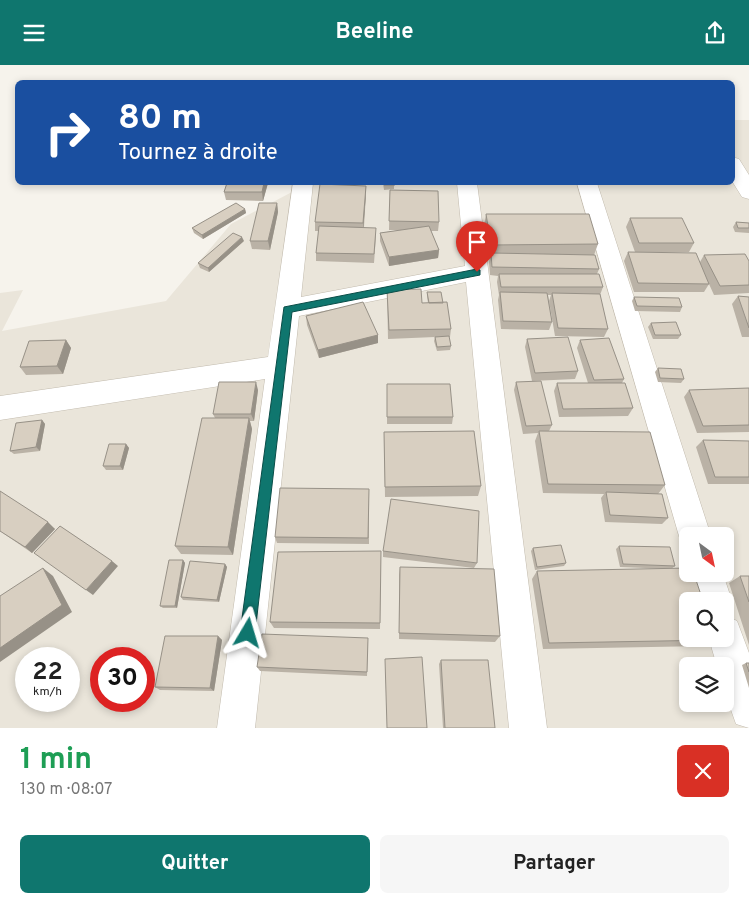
<!DOCTYPE html>
<html lang="fr">
<head>
<meta charset="utf-8">
<style>
	:root { --surface:#fff; --page:#f6f6f6; --text:#222; --muted:#767676; --accent:#0f766e }
	body { margin:0; font-family:Overpass,sans-serif; background:var(--page); color:var(--text); height:100vh; display:flex; flex-direction:column; font-size:19px; white-space:nowrap }
	* { box-sizing:border-box; margin:0 }
	p { font-size:16px; color:var(--muted) }
	.icon { flex:none; width:28px; height:28px; fill:none; stroke:currentColor; stroke-width:2; stroke-linecap:round; stroke-linejoin:round }
	.map { position:relative; height:663px; overflow:hidden }
	.drawer { display:flex; flex-direction:column; background:var(--surface); flex:1 }
	.drawer>* { flex:none }
	.guide { position:absolute; left:15px; top:15px; width:720px; height:105px; border-radius:8px; box-shadow:0 2px 8px #0003; background:#1a4fa0; color:#fff; overflow:hidden }
	.needle { width:32px; rotate:147deg }
	.fabs { position:absolute; left:679px; top:462px; display:grid; gap:10px }
	.fabs a { display:grid; place-items:center; width:55px; height:55px; border-radius:8px; background:var(--surface); box-shadow:0 2px 8px #0003; font-size:25px }
	.speed { position:absolute; left:15px; top:582px; display:flex; gap:10px; font-size:25px; font-weight:700; text-align:center }
	.speed>* { display:grid; place-content:center; width:65px; height:65px; border-radius:50%; background:var(--surface); box-shadow:0 2px 8px #0003; line-height:1 }
	.speed small { font-size:12px; font-weight:400 }
	.speed .limit { border:8px solid #d22; background:#fff; color:#111 }
	.pin { position:absolute; display:grid; place-items:center; width:42px; height:42px; color:#fff; margin:-51px -21px; border-radius:50% 50% 50% 0; rotate:-45deg; box-shadow:0 0 5px #0007 }
	.pin .icon { rotate:45deg }
	.me { position:absolute; width:55px; margin:-28px; rotate:7deg; stroke-linejoin:round; filter:drop-shadow(0 0 4px #0008) }
	.turn { display:flex; align-items:center; gap:18px; height:105px; padding:0 20px; font-size:22px }
	.turn .icon { width:65px; height:65px; stroke-width:2.5 }
	.turn b { display:block; font-size:35px; line-height:42px }
	.round { display:grid; place-items:center; flex:none; width:52px; height:52px; border-radius:8px; background:var(--page) }
	.summary { display:flex; align-items:center; justify-content:space-between; height:85px; padding:0 20px }
	h1 { font-size:30px; font-weight:700; line-height:38px; color:#1e9e55 }
	.action { display:flex; gap:10px; margin-top:auto; padding:10px 20px }
	.action a { flex:1; height:58px; border-radius:8px; background:var(--accent); color:#fff; font-size:20px; font-weight:700; line-height:58px; text-align:center }
	.action a+a { background:var(--page); color:var(--text) }
	header { display:flex; justify-content:space-between; align-items:center; height:65px; padding:0 20px; background:var(--accent); color:#fff; font-size:22px; font-weight:700 }
	.map>svg:first-child { display:block }
	.residential { fill:#eae5da; fill-rule:evenodd }
	.lines { fill:none; stroke-linecap:round; stroke-linejoin:round }
	.street-casing { stroke:#c2bbae; stroke-width:1 }
	.street { fill:#fff; fill-rule:evenodd }
	.wall { fill:#bab2a6 }
	.shaded-wall { fill:#979187 }
	.building { fill:#d8cfc1; stroke:#979187 }
	.route { fill:#0f766e; stroke:#0a4d48 }
</style>
</head>
<body>
<header><svg class="icon" aria-label="menu" viewBox="0 0 24 24"><path d="M4 6h16M4 12h16M4 18h16"/></svg>Beeline<svg class="icon" aria-label="share" viewBox="0 0 24 24"><path d="M12 15V3M7 8l5-5 5 5M5 13v7h14v-7"/></svg></header>
<div class="map">
<svg width="749" height="663" viewBox="0 0 749 663">
	<rect width="100%" height="100%" fill="#f6f3ec"/>
	<path class="residential" d="M733 55H749V663H0V228L23 225 2 266 166 236 231 159 309 118H732ZM688 471H725V509H688ZM688 536H725V574H688ZM26 594H69V636H26ZM101 594H144V636H101ZM688 601H725V639H688Z"/>
	<g class="lines">
		<defs>
			<path id="street" d="M732 92 739 94 749 110V134L742 132 732 116Z
				M293 118H313L301 232 465 201 457 118H477L547 663H509L466 217 299 251 255 663H217L265 314 0 355V331L268 292Z
				M577 118H597L711 471H688V483L684 482 679 471Z
				M691 509H723L732 536 727 548 725 549V536H698Z
				M725 550 737 556 749 588V663L736 659 725 628V601H717L709 574H725Z"/>
		</defs>
		<use href="#street" class="street-casing"/>
		<use href="#street" class="street"/>
	</g>
	<path class="wall" d="M227 118H268L263 136 226 135 224 127Z
		M383 118H394V124L384 125Z
		M390 125 439 157 438 166H431L439 185 438 193 389 201 380 176V168L400 165H389Z
		M366 129 364 162 376 171 374 198 316 196V188L319 166H315V157Z
		M277 138 278 147 270 185 252 184 250 176Z
		M245 144 246 148 203 174 194 168 192 163Z
		M486 149 598 179 594 190 599 204 597 209 603 222 600 230 608 264 604 272 555 271 549 236 551 230H548L552 257 549 265 501 264 498 235 499 230 497 217 498 211 490 210 489 197 490 192H489L484 161Z
		M630 153 694 178 689 187H635L626 162Z
		M736 157 749 158V168L735 167 733 162Z
		M244 176 209 207 200 203 198 198Z
		M628 187 700 197 704 190 749 196V228L714 230 709 219 704 227H634L624 196Z
		M387 225 422 238H428L427 231V227L443 238 451 264 450 272H449L451 281 450 285 437 286 434 276 435 272 388 274Z
		M738 231 749 232V272H742L732 239Z
		M634 232 682 242 680 247 635 246 632 236Z
		M306 251 378 270V278L319 293 307 260Z
		M651 258 681 270 678 274H653L648 262Z
		M527 274 578 306 575 314 532 316 525 282Z
		M66 275 71 283 63 309 26 310 20 302Z
		M580 275 624 314 622 318 633 343 628 351 559 352 554 326 557 318H588L577 283Z
		M658 303 684 314 681 318 658 317 655 307Z
		M516 317 552 360 549 366 665 420 658 429 668 453 662 459 605 457 601 433 604 429 543 428 535 376 538 368 523 369 514 325Z
		M387 319 453 352 452 359H387Z
		M749 323V367L697 368 684 332 689 325Z
		M258 325 254 356H250L252 364 233 490 181 489 175 481 215 353 213 349Z
		M42 355 45 359 40 386 14 389 10 386Z
		M384 367 481 421 478 431 385 432Z
		M703 375 749 376V419H708L696 382Z
		M126 379 129 383 123 405H106L103 401Z
		M369 424V479L277 478 275 472Z
		M0 426 55 464 32 488 0 466Z
		M619 481 675 501 671 504 716 575 705 581 543 584 532 514 537 506 670 504 620 502 616 484Z
		M533 483 566 498 564 501 535 505 531 486Z
		M381 486 380 564 274 563 270 557Z
		M383 486 477 498 474 503 383 492Z
		M183 495 185 498 177 543H163L160 541Z
		M225 499 227 502 219 537 183 535 181 532Z
		M400 502 500 571 495 577 399 574V510Z
		M740 511H749V580L729 518Z
		M218 571 222 575 214 626 160 625 155 622Z
		M368 577 367 611 260 606 257 602Z
		M441 595 495 663H443L439 599Z
		M746 598H749V623L742 600Z"/>
	<path class="shaded-wall" d="M264 118H268L263 136 262 127Z
		M366 121V129L363 167V158Z
		M277 138 278 147 270 185 268 176Z
		M245 144 246 148 203 174 202 170Z
		M242 172 244 176 209 207 208 203Z
		M439 185 438 193 389 201V192Z
		M378 270V278L319 293 318 285Z
		M66 275 71 283 63 309 57 301Z
		M256 317 258 325 254 356 251 349Z
		M249 353 252 364 233 490 228 482Z
		M42 355 45 359 40 386 36 382Z
		M126 379 129 383 123 405 120 401Z
		M48 457 55 464 32 488 25 482Z
		M183 495 185 498 177 543 175 541Z
		M112 496 118 501 93 530 86 525Z
		M225 499 227 502 219 537 217 535Z
		M43 503 53 511 72 547 0 597V583Z
		M218 571 222 575 214 626 210 623Z"/>
	<path class="building" d="M227 118H264L262 127H224Z
		M384 118H394L395 120H384Z
		M320 119 366 121 363 158 315 157Z
		M390 125 438 126 439 157 389 156Z
		M236 138 245 144 202 170 192 163Z
		M259 138H277L268 176H250Z
		M486 149H589L598 179 491 180Z
		M630 153H682L694 178H639Z
		M736 157 749 158V163H738Z
		M319 161 376 163 374 189 316 188Z
		M429 161 439 185 389 192 380 168Z
		M233 168 242 172 208 203 198 198Z
		M628 187 696 188 709 219 638 218Z
		M491 188 595 190 599 204 492 202Z
		M745 189 749 196V220L720 221 704 190Z
		M499 209H599L603 222H501Z
		M421 224 422 238 447 237 451 264 389 265 387 225Z
		M427 227H441L443 238H429Z
		M500 227 547 228 552 257 503 256Z
		M552 228 600 229 608 264 558 263Z
		M738 231 749 232V263Z
		M634 232 679 233 682 242 637 241Z
		M363 237 378 270 318 285 306 251Z
		M676 257 681 270H655L651 258Z
		M449 271 451 281 437 282 435 272Z
		M568 272 578 306 535 308 527 274Z
		M609 273 624 314 594 315 580 275Z
		M66 275 57 301 20 302 29 276Z
		M658 303 681 304 684 314 660 313Z
		M541 316 552 360 526 361 516 317Z
		M219 317H256L251 349H213Z
		M557 318H625L633 343 563 344Z
		M387 319H450L453 352H387Z
		M749 323V360L703 361 689 325Z
		M202 353H249L228 482 175 481Z
		M42 355 36 382 10 386 16 358Z
		M474 366 481 421 385 422 384 367Z
		M539 366 650 367 665 420 548 419Z
		M703 375 749 376V412H715Z
		M109 379H126L120 401H103Z
		M280 423 369 424 368 473 275 472Z
		M0 426 48 457 25 482 0 466Z
		M606 427 662 429 668 453 610 450Z
		M391 434 479 446 477 498 383 486Z
		M60 461 112 496 86 525 34 488Z
		M561 480 566 498 537 502 533 483Z
		M619 481 670 482 675 501 623 499Z
		M381 486 380 558 270 557 278 487Z
		M169 495H183L175 541H160Z
		M190 496 225 499 217 535 181 532Z
		M400 502 494 504 500 571 399 568Z
		M43 503 62 540 0 583V531Z
		M688 503V509H694L703 536H688V574H715L716 575 549 578 537 506Z
		M740 511H749V537Z
		M262 569 368 573 367 607 257 602Z
		M165 571H218L210 623 155 622Z
		M422 592 427 663H387L385 594Z
		M441 595H488L495 663H445Z
		M746 598H749V607Z"/>
	<path class="route" d="M477 204 480 205V210L292 247 255 568 253 573 248 575 242 573 240 568 284 242Z"/>
</svg>
<div class="fabs">
<a><svg class="needle" viewBox="-14 -14 28 28"><path d="M0-13l5 13h-10z" fill="#e53935"/><path d="M0 13l5-13h-10z" fill="#767676"/></svg></a>
<a><svg class="icon" aria-label="search" viewBox="0 0 24 24"><circle cx="10" cy="10" r="6"/><path d="M15 15l6 6"/></svg></a>
<a><svg class="icon" aria-label="layers" viewBox="0 0 24 24"><path d="M12 4l9 5-9 5-9-5zM3 14l9 5 9-5"/></svg></a>
</div>
<div class="speed"><div>22<small>km/h</small></div><div class="limit">30</div></div>
<div class="pin" style="left:477px;top:207px;background:#d93025"><svg class="icon" aria-label="arrive" viewBox="0 0 24 24"><path d="M6 21V4h12l-3 4 3 4H6"/></svg></div>
<svg class="me" style="left:248px;top:568px" viewBox="-20 -20 40 40"><path d="M0-17L14 15 0 8-14 15z" fill="#0f766e" stroke="#fff" stroke-width="4"/></svg>
<div class="guide">
<div class="turn"><svg class="icon" aria-label="right" viewBox="0 0 24 24"><path d="M7 20v-9h11M14 6l5 5-5 5"/></svg><div><b>80 m</b>Tournez à droite</div></div>
</div>
</div>
<section class="drawer">
<div class="summary"><div><h1>1 min</h1><p>130 m · 08:07</p></div><a class="round" style="background:#d93025;color:#fff"><svg class="icon" aria-label="close" viewBox="0 0 24 24"><path d="M6 6l12 12M18 6L6 18"/></svg></a></div>
<div class="action"><a>Quitter</a><a>Partager</a></div>
</section>
</body>
</html>
